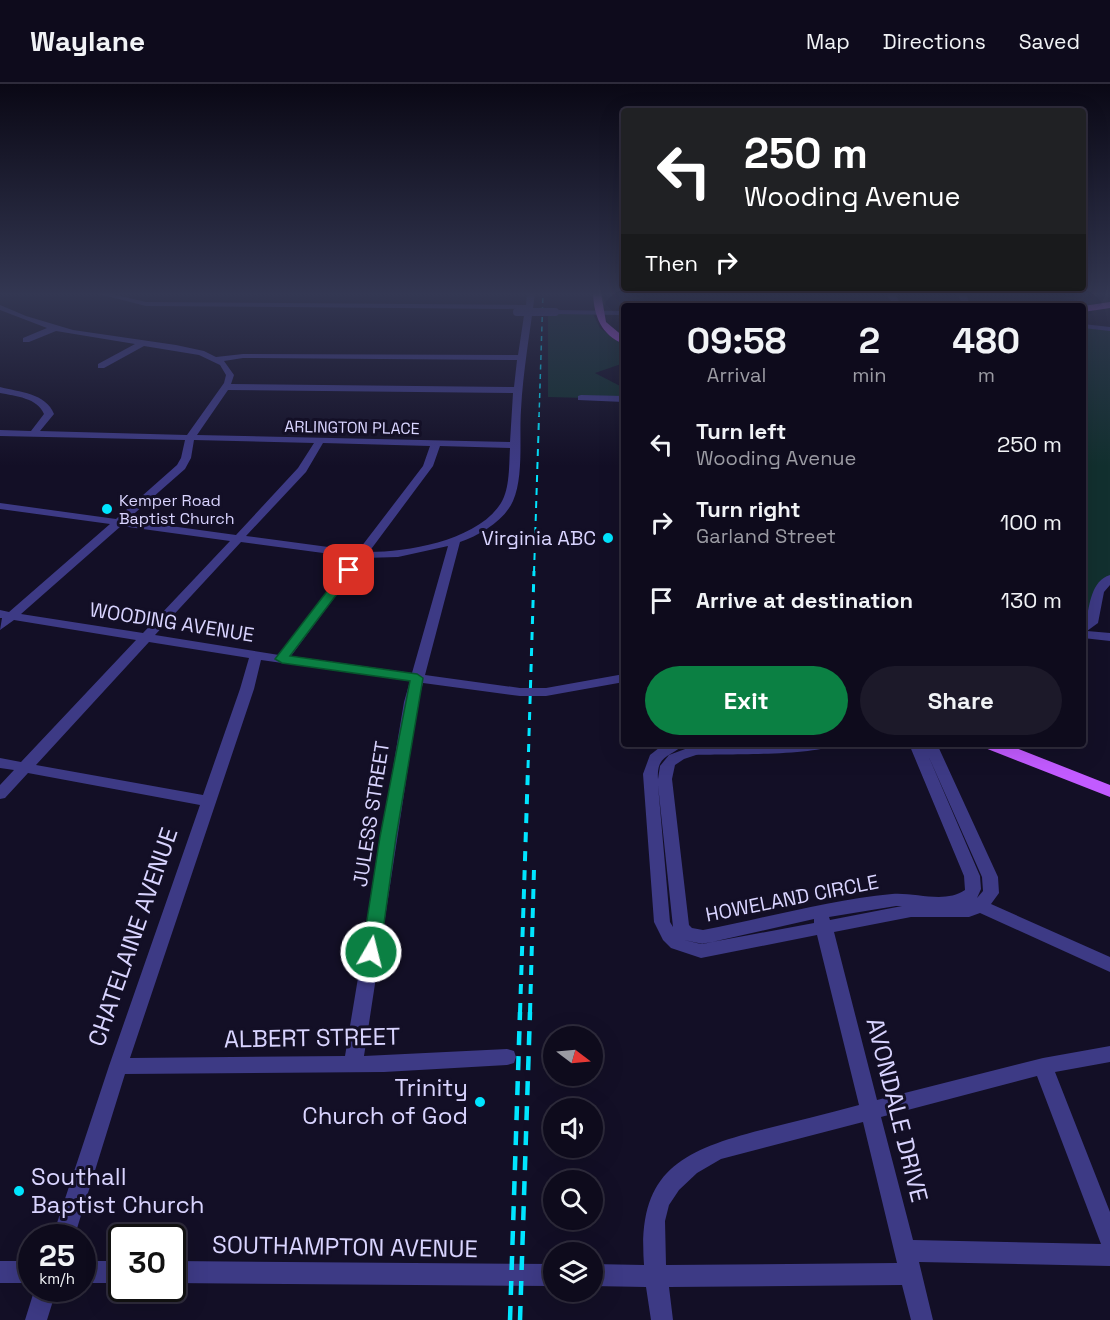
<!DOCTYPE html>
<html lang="en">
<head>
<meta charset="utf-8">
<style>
	:root { --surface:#0e0b1c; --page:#1c1929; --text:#f1f3f6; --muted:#9b9ba3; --line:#2e2b3b; --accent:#0b8043 }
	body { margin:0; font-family:"Space Grotesk",sans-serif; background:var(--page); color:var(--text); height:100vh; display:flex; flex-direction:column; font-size:22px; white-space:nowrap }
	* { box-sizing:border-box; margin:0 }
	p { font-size:20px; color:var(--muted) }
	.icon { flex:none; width:33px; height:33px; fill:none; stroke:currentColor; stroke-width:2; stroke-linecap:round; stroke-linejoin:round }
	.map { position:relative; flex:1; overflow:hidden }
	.details { position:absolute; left:621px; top:219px; width:465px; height:444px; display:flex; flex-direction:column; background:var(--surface); border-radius:6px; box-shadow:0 6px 24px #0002,0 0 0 2px var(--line) }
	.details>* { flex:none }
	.guide { position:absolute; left:621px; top:24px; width:465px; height:183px; border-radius:6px; box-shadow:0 6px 24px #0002,0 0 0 2px var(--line); background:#202124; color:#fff; overflow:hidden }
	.needle { width:39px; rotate:106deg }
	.buttons { position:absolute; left:543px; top:942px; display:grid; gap:12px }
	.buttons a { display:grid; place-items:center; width:60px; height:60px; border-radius:50%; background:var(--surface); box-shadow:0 6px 24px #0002,0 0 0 2px var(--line); font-size:30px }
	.speed { position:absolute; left:18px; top:1140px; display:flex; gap:12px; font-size:30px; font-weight:700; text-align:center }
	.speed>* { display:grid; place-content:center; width:78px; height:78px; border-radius:50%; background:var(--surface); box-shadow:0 6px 24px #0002,0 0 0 2px var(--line); line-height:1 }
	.speed small { font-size:15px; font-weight:400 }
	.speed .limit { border:3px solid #111; border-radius:9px; background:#fff; color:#111 }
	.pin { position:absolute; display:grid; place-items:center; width:51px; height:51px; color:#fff; margin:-26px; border-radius:12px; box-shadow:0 3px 9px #0006 }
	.me { position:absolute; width:66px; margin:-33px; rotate:8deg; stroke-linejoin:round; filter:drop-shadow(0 0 4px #0008) }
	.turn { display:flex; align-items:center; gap:21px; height:126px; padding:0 24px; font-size:27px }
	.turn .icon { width:78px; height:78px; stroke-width:2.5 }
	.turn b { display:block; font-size:42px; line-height:51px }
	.then { display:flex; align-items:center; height:57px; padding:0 24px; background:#0003; gap:12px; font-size:22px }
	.eta { display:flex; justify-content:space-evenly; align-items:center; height:102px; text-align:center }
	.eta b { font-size:36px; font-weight:600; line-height:42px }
	.primary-button { display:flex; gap:12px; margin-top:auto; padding:12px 24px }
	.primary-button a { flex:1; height:69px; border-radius:36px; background:var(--accent); color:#fff; font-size:24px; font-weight:600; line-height:69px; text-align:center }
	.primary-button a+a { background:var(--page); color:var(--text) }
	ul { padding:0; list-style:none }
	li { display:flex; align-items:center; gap:18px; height:78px; padding:0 24px }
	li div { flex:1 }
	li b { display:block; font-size:22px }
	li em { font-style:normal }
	header { display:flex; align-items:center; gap:36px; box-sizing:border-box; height:84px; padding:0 30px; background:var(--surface); border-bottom:2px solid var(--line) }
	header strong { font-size:28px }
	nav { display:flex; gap:33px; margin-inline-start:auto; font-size:21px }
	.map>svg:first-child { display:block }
	.green { fill:#12302f }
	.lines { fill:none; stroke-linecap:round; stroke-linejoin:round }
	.minor { fill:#3d3a85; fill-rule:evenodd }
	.major { fill:#c25bff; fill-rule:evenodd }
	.rail-far4 { stroke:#00e5ff; stroke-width:1.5; stroke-dasharray:5 4.5; stroke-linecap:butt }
	.rail-far3 { stroke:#00e5ff; stroke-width:2; stroke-dasharray:7 6; stroke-linecap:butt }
	.rail-far2 { stroke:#00e5ff; stroke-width:3; stroke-dasharray:8 8; stroke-linecap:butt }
	.rail-far1 { stroke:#00e5ff; stroke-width:4; stroke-dasharray:10 9; stroke-linecap:butt }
	.rail { stroke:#00e5ff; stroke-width:4.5; stroke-dasharray:14 11; stroke-linecap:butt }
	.minor-bridge { stroke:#3d3a85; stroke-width:8 }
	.route { fill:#0b8043; stroke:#07532c; stroke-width:1.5 }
	.poi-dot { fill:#00e5ff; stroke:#130f26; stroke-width:2 }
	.labels { text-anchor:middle; stroke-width:6; stroke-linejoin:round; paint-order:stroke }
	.far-street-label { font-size:16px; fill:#d9d4ff; stroke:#130f26 }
	.far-poi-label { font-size:16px; fill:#d9d4ff; stroke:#130f26; text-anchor:start }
	.poi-label { font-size:20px; fill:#d9d4ff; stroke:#130f26; text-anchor:end }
	.street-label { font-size:20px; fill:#d9d4ff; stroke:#130f26 }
	.near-street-label { font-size:24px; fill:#d9d4ff; stroke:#130f26 }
	.near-poi-label { font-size:24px; fill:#d9d4ff; stroke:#130f26; text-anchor:end }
</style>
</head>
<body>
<header>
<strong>Waylane</strong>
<nav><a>Map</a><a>Directions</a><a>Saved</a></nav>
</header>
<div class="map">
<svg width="1110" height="1236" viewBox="0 0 1110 1236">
	<rect width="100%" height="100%" fill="#130f26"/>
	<path class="green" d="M548 230H593L600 244 624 262V279L595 289 624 304V315L548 313Z
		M1083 241 1110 244V496L1083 544Z"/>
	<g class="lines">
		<path class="minor" d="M95 209H108L146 218 526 221 527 209H535C530 249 523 287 521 326 519 353 524 392 513 417 504 437 480 451 460 458L425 591 520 604H546L624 590V598L546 612H520L423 599 418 618 364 972 507 965 514 967 516 973 514 979 507 981 384 988 125 990 74 1154H52L109 982 200 721 28 689 5 714 0 715V701L14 686 0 684V674L21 678 136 556 14 536 0 546 2 534H0V526L9 528 110 440 0 425V419L116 435 177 381 181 374 185 356 0 352V346L31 347 44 330C38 314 15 312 0 309V303C19 308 46 309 54 330L40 347 187 351 224 299 226 291 220 281 199 271 144 262 104 284H98V280L135 260 56 247 29 258H23V254L47 244 0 226V221L26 232 73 246 176 261 204 267 216 273 243 270 518 271 525 225 146 222ZM243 274 517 276 514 303 231 300 234 291 224 277ZM228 306 513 309 510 358 197 351ZM194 356 314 359 298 384 236 451 127 436 185 385 191 374ZM323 359 430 362 423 382 358 467 246 452 306 388ZM440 362 510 364C509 380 510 405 501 419 478 456 409 468 369 468L433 382ZM121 442 230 457 143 549 21 530ZM241 458 353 473 279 571 155 551ZM448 462 412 589 291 572 364 474 398 473ZM149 558 249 574 240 605 203 711 36 681ZM261 576 410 597 404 618 345 972 130 974 254 605Z
			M886 209H894L902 222H894Z
			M958 209H966L970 222H962Z
			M971 209H1029L1025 211H975Z
			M555 226 624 227V231L552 230 551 228Z
			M1083 240 1110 243V247L1083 244Z
			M581 311 624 312V318L578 316V312Z
			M1110 491V501L1104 508 1098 539 1087 547 1110 549V557L1083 554V539L1086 537C1090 520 1091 497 1110 491Z
			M664 660H684C672 673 656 670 658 695L660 682 669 671 696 661 833 660C823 672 718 670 696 671L684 675 675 681 672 695 689 841 692 844 703 846C766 834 829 816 892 810 915 808 945 820 965 806L964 792 909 660H937L998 793 999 809 991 820 1110 873V888L980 829 969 833H911L834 848 877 1016 1043 974 1110 962V978L1055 988 1110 1128V1182L919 1178 933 1236H911L902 1201 669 1203 673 1236H651L646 1203 592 1202V1180L644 1181C637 1088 680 1067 761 1046 793 1038 826 1030 859 1021L817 851 701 874 671 864 663 856 654 838 643 690 650 671ZM928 671 982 793 983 807 977 814 981 805 980 792ZM658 701 673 843 670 838ZM896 822H902L830 836 829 833ZM814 835V839L701 860 684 856 703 860ZM1037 992 1101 1160 913 1156 881 1033ZM863 1038 897 1179 666 1181 665 1137 669 1121 679 1106 697 1089 721 1075Z
			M0 1177H32V1199H0Z
			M82 1177H122V1199H82Z
			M172 1177 554 1180V1202L172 1199Z
			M35 1204H57L47 1236H25Z"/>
		<path class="major" d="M593 209H601L606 238 624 253V260C601 251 594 232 593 209Z
			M1110 218V224L1083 228V222Z
			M983 660H1006L1110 701V713L985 664Z"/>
		<path class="rail-far4" d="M539 333 543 209"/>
		<path class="rail-far3" d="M534 489 539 332"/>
		<path class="rail-far2" d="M528 684 534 487"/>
		<path class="rail-far1" d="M520 929 528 683
			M530 929 534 785"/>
		<path class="rail" d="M510 1236 520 928
			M520 1236 530 928"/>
		<path class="minor-bridge" d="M517 228H555"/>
	</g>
	<linearGradient id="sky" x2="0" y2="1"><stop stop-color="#0a0815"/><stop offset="0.55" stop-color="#333752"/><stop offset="1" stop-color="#333752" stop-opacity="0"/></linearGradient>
	<rect width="1110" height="382" fill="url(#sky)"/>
	<path class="route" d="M349 483 355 486 290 572 417 590 423 594 396 753 380 868 377 872 371 874 365 872 362 868 380 753 410 597 282 579 275 575 345 484Z"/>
	<g class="poi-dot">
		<circle cx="107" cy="425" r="6"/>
		<circle cx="608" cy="454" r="6"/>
		<circle cx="480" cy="1018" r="6"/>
		<circle cx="19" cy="1107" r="6"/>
	</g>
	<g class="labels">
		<g class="far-street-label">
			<text transform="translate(352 343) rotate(1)" y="6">ARLINGTON PLACE</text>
		</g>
		<g class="far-poi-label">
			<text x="119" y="422">Kemper Road<tspan x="119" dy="18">Baptist Church</tspan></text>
		</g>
		<g class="poi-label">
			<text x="596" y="461">Virginia ABC</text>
		</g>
		<g class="street-label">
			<text transform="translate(172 538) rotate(9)" y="7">WOODING AVENUE</text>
			<text transform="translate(371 730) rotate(-81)" y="7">JULESS STREET</text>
			<text transform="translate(792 814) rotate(-11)" y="7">HOWELAND CIRCLE</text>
		</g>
		<g class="near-street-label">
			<text transform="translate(133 853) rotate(-71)" y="8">CHATELAINE AVENUE</text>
			<text transform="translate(312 954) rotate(-1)" y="8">ALBERT STREET</text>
			<text transform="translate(897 1026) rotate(76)" y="8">AVONDALE DRIVE</text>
			<text transform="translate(345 1163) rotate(1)" y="8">SOUTHAMPTON AVENUE</text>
		</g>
		<g class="near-poi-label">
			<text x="468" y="1012">Trinity<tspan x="468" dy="28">Church of God</tspan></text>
			<text x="31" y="1101" text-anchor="start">Southall<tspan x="31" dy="28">Baptist Church</tspan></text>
		</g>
	</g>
</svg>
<div class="buttons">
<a><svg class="needle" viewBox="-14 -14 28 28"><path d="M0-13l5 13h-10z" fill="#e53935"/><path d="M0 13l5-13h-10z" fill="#9b9ba3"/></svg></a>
<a><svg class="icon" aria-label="sound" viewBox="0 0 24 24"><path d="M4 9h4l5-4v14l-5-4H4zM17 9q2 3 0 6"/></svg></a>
<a><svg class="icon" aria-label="search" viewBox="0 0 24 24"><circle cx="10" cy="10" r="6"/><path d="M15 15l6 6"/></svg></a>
<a><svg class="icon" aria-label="layers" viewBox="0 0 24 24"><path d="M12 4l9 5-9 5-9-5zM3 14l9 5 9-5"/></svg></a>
</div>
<div class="speed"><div>25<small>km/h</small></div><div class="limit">30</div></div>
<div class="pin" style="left:349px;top:486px;background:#d93025"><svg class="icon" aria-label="arrive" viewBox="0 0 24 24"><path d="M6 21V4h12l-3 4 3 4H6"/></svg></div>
<svg class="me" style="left:371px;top:868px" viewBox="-20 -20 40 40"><circle r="17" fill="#0b8043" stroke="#fff" stroke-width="3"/><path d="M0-11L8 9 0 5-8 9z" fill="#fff"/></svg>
<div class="guide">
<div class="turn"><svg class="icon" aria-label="left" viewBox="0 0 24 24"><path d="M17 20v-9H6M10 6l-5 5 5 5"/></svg><div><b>250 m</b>Wooding Avenue</div></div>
<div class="then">Then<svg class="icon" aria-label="right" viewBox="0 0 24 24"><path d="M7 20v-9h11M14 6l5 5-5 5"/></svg></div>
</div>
<section class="details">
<div class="eta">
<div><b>09:58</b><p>Arrival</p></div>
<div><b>2</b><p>min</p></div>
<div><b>480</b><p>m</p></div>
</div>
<ul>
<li><svg class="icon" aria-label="left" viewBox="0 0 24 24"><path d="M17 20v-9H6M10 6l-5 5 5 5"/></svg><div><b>Turn left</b><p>Wooding Avenue</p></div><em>250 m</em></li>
<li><svg class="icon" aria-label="right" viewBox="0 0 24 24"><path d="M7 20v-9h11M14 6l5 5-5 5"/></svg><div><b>Turn right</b><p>Garland Street</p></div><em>100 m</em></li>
<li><svg class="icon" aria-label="arrive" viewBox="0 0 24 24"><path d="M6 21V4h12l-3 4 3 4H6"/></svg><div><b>Arrive at destination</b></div><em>130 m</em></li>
</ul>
<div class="primary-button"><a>Exit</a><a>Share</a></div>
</section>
</div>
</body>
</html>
